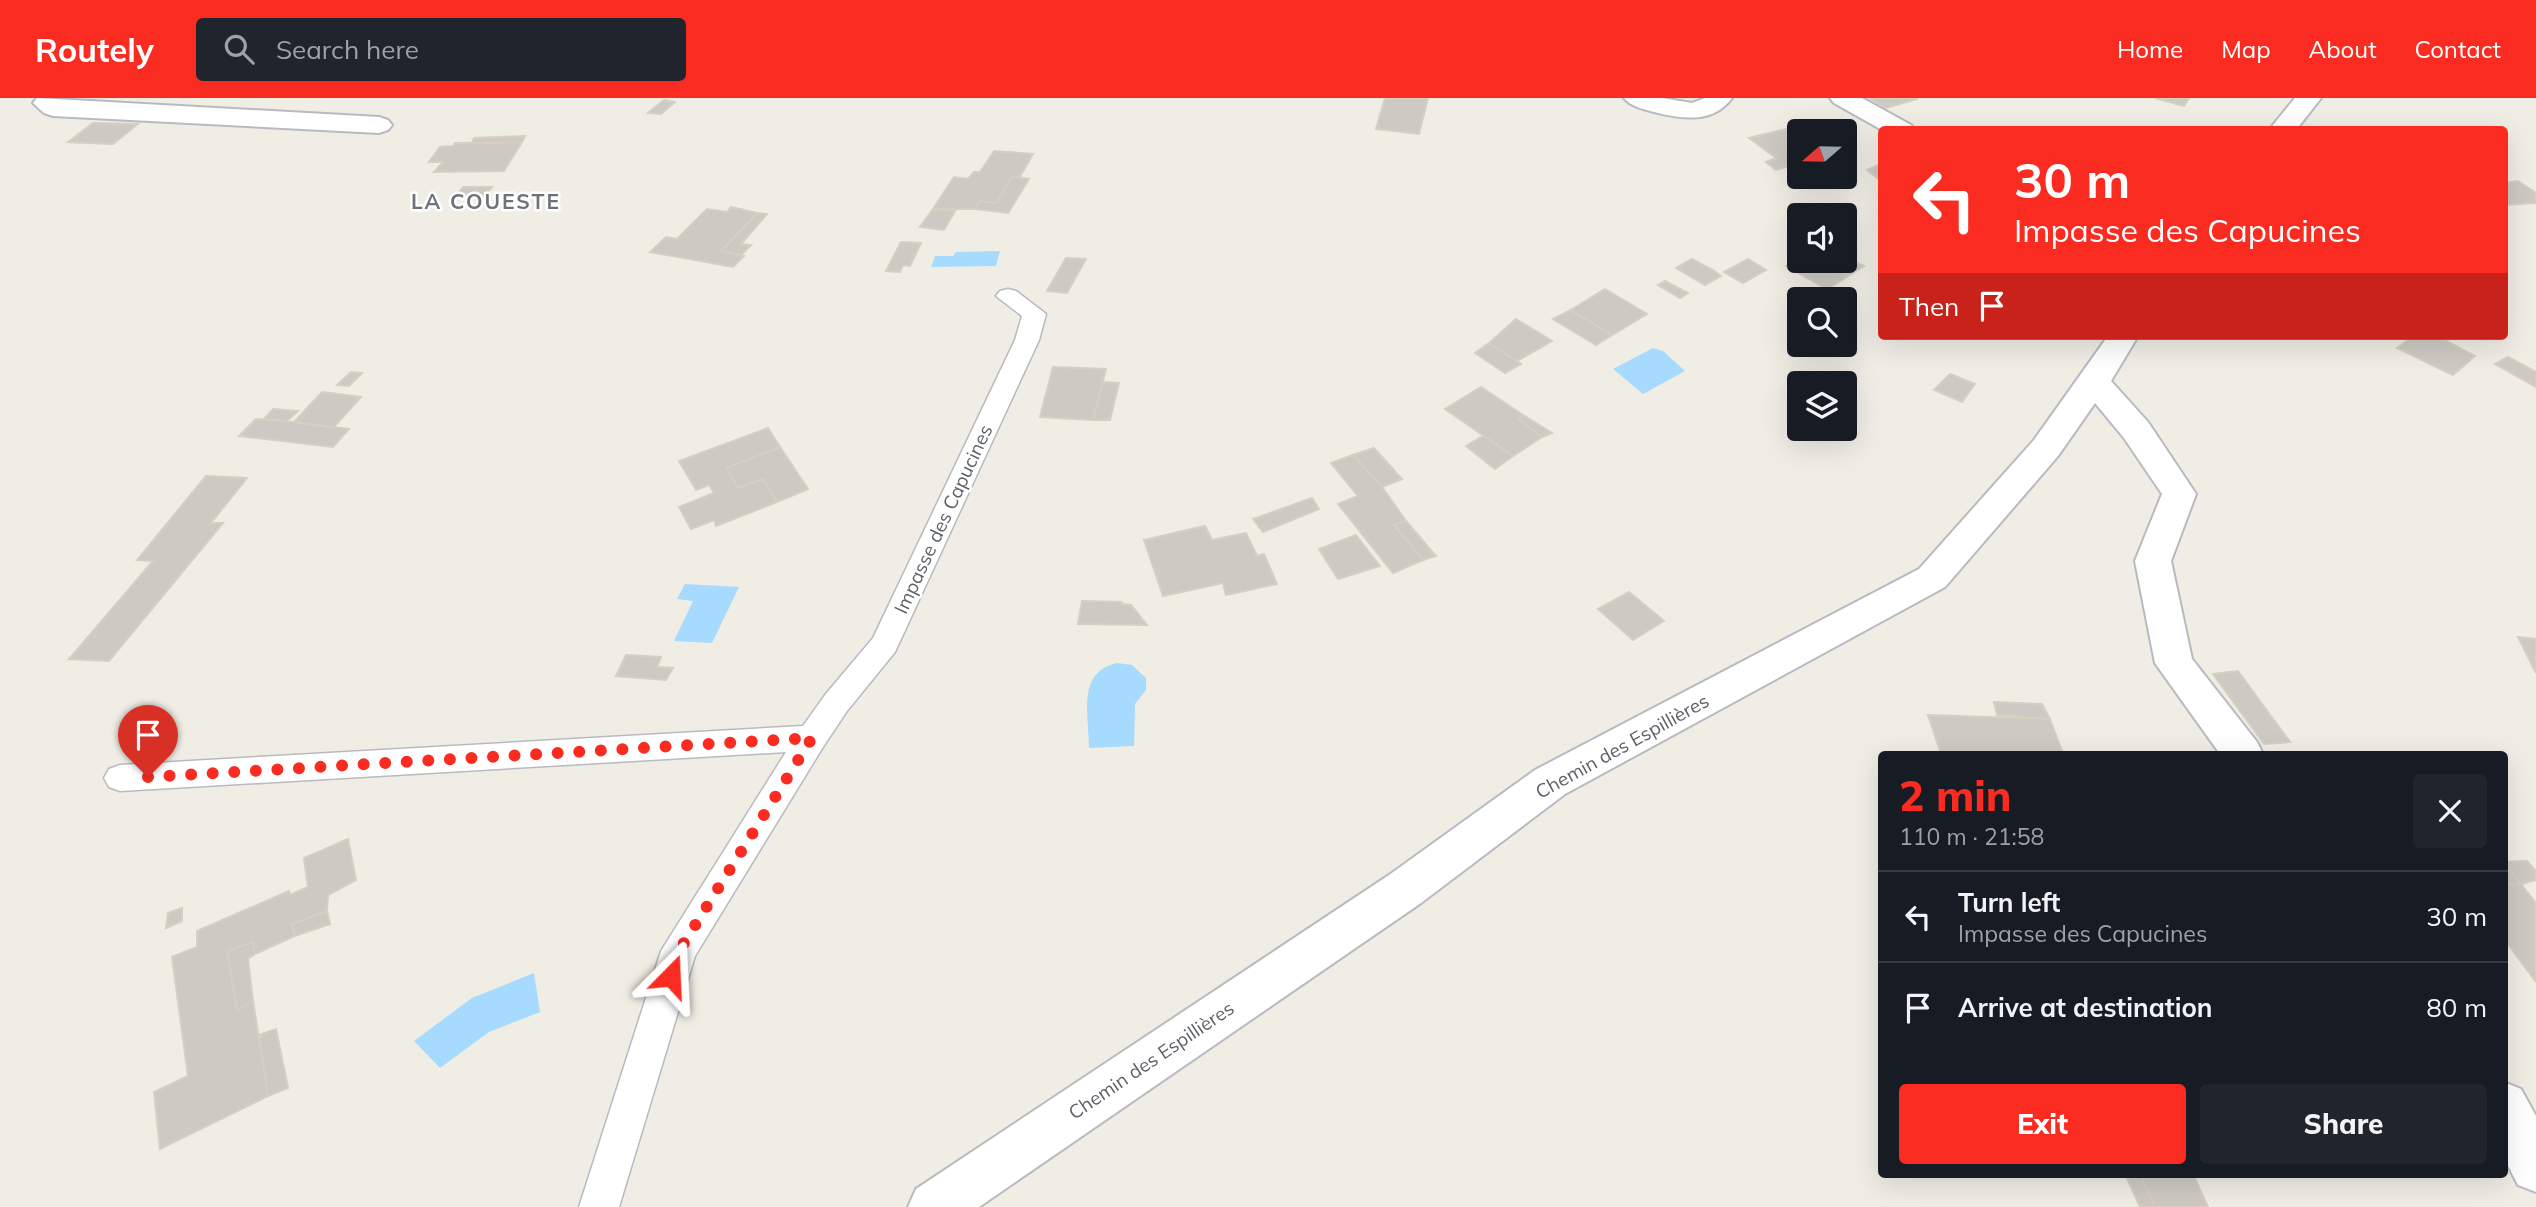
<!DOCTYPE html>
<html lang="en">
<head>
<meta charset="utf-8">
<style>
	:root { --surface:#171b24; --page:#20242c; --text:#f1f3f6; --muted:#9ea1a6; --line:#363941; --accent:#fa2b21 }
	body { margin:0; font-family:Mulish,sans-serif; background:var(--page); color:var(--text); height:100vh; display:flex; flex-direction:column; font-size:26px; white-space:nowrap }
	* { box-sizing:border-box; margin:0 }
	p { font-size:23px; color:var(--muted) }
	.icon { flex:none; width:38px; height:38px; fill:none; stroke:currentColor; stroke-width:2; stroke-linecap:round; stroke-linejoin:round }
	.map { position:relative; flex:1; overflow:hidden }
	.drawer { position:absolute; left:1878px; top:653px; width:630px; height:427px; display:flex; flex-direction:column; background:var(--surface); border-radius:7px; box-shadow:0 7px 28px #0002 }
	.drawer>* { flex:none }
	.hud { position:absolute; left:1878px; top:28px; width:630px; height:214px; border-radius:7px; box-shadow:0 7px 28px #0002; background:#fa2b21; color:#fff; overflow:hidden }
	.needle { width:46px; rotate:250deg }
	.tools { position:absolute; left:1787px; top:21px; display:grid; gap:14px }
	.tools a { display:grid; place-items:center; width:70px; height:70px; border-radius:7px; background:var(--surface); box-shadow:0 7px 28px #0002; font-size:35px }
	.pin { position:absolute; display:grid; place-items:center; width:60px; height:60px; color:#fff; margin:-72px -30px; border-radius:50% 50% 50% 0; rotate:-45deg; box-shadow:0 0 7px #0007 }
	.pin .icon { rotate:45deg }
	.me { position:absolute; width:77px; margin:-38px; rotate:21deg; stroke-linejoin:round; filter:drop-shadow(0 0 5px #0008) }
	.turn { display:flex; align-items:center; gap:24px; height:147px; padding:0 21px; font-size:32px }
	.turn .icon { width:91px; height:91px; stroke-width:2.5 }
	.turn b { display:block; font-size:49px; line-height:60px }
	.then { display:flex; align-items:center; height:66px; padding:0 21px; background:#0003; gap:14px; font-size:26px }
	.round { display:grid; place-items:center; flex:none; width:74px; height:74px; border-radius:7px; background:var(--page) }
	.head { display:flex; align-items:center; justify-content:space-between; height:119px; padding:0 21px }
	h1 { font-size:42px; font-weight:800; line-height:52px; color:var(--accent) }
	.action { display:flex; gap:14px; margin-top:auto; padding:14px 21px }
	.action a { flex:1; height:80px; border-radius:7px; background:var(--accent); color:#fff; font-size:28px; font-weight:800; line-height:80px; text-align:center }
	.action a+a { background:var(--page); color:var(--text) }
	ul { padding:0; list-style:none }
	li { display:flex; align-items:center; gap:21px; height:91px; padding:0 21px; border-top:2px solid var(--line) }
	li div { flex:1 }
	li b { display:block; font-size:26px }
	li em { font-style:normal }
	header { display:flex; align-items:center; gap:42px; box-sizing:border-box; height:98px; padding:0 35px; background:var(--accent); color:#fff }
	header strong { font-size:33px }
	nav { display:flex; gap:38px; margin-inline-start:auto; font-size:24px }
	.search { width:490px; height:63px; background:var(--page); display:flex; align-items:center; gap:18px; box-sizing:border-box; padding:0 24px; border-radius:7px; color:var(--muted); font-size:26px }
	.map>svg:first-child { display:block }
	.water { fill:#a6dbff }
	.building { fill:#cecac3; stroke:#d6cfc2; stroke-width:2 }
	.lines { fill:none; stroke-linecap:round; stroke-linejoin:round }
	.lane-casing { stroke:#b7bbc0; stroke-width:3 }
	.street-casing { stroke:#b7bbc0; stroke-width:4 }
	.lane { fill:#fff; fill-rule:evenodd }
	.street { fill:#fff; fill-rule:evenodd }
	.route { stroke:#fa2b21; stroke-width:12; stroke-dasharray:0 21.6 }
	.labels { text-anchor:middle; stroke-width:5; stroke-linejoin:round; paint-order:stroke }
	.street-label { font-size:19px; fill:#5c6167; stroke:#fff }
	.far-district-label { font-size:21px; font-weight:bold; letter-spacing:2px; fill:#6d7379; stroke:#fff }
</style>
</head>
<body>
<header>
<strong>Routely</strong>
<div class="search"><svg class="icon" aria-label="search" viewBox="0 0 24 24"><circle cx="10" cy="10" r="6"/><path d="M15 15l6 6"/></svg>Search here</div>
<nav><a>Home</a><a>Map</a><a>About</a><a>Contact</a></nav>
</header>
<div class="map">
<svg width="2536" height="1109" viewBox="0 0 2536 1109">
	<rect width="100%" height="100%" fill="#f0ede5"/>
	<path class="water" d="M1000 153 996 168 931 169 935 158H953L956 154Z
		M1653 250 1663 253 1685 273 1643 296 1613 271Z
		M685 486 739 489 712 545 674 543 693 503 677 501Z
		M1117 565 1132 567 1146 580V592L1135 606 1134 648 1089 650C1089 618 1076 574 1117 565Z
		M534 875 540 914 489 934 440 970 414 943 472 900Z"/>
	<path class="building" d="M1385 0H1428L1419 36 1376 31Z
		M1869 0H1916L1917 1 1886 10Z
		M2155 0H2189L2184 8Z
		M664 2 675 4 661 16 648 15Z
		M93 25 138 26 113 46 68 44Z
		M1786 31 1799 40V65L1776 72 1766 64 1776 60 1749 40Z
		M525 38 522 44 472 45 474 40Z
		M522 44 504 73 434 74 443 64H429L440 49 453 48 455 45Z
		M994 53 1033 56 1020 79 1012 78 997 105 979 103 975 111H933L954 79 968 81 974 74H980Z
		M1881 66V83L1867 72Z
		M1012 78 1029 81 1008 115 975 111 979 103 997 105Z
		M2518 83 2536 95V105L2504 107V85Z
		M463 89H492L484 99 456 98Z
		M731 109 758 115 721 153 744 158 733 169 650 154 666 139 677 141 707 111 727 114Z
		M933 111 955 113 944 132 920 129Z
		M758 115 767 116 741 146 751 147 741 157 721 153Z
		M901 144 921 145 910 168 903 167 900 174 886 173Z
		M1844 158 1864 168 1827 191 1786 168 1799 160V163H1844Z
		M1066 160 1086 161 1067 195 1047 193Z
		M1692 161 1713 172 1721 178 1705 187 1676 170Z
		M1748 161 1766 172 1743 185 1724 174Z
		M1665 183 1688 195 1680 200 1658 187Z
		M1605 191 1647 216 1612 237 1571 212Z
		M1571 212 1612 237 1596 247 1553 221Z
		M1516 221 1552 243 1517 263 1489 245Z
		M2413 238H2451L2446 243 2475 258 2453 277 2397 250Z
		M1489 245 1517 263 1521 266 1505 275 1475 255Z
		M2508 259 2536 274V289L2495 266Z
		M1053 269 1106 271 1093 322 1040 319Z
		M351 274 362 275 349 288 337 287Z
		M1950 276 1975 286 1962 304 1934 292Z
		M1103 284 1119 285 1110 322H1093Z
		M1481 289 1523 317 1518 321 1542 339 1513 358 1445 311Z
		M322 294 361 299 333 330 294 324Z
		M273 311 298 313 287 323 264 321Z
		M1523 317 1552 335 1542 339 1518 321Z
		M256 321 294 324 349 331 333 349 239 338Z
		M768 330 780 349 726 370 738 390 763 381 777 404 716 428 714 422 691 431 679 409 714 395 709 387 696 392 679 363Z
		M1483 338 1513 358 1495 371 1466 348Z
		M780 349 808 391 777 404 763 381 738 390 726 370Z
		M1374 350 1402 381 1382 389 1353 357Z
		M1353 357 1382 389 1406 423 1394 427 1423 462 1393 475 1338 406 1358 398 1331 365Z
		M206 378 247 380 211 425H223L109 563 69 561 153 463 137 462Z
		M1312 400 1319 411 1263 434 1253 421Z
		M1406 423 1436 458 1423 462 1394 427Z
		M1205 428 1212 442 1246 435 1257 458 1264 456 1277 486 1226 497 1223 485 1163 498 1144 442Z
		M1356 437 1380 468 1338 481 1319 451Z
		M1629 494 1664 523 1633 542 1598 511Z
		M1082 503 1122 504V506L1131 507 1147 527 1078 526Z
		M2518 539 2536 541V575Z
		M626 557 661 559 657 569 673 570 666 582 616 578Z
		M2238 573 2290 644 2264 646 2213 576Z
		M1994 604 2042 606 2050 621 1997 617Z
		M1928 617 2050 621 2063 656H1941Z
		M348 741 356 782 328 797 327 813 292 826 295 838 255 856 253 844 227 853 237 912 253 903 268 998 160 1051 154 994 188 978 172 859 197 849V833L289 793 290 797 308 789 304 760Z
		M2527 763 2536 773V782L2521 786 2504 764Z
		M2504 765 2521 786 2504 787Z
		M2521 786 2536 805V884L2504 841V787Z
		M182 810V823L166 830 168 815Z
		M327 813 330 826 295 838 292 826Z
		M253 844 255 856 248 861 253 903 237 912 227 853Z
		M276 931 288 990 268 998 259 937Z
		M2125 1076H2140L2155 1109H2140Z
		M2140 1076H2193L2208 1109H2155Z"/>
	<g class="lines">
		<defs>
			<path id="lane" d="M1008 191 1016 193 1046 216 1039 242 895 554 847 613 823 649 695 858 619 1109H579L661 853 786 654 120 693 109 689 104 680 109 671 120 667 803 628 825 597 873 540 1015 242 1022 218 996 198 1000 193Z"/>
			<path id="street" d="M37 0 379 19 388 22 392 27 388 32 379 35 53 18 44 15 33 5Z
				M1624 0H1662L1692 5 1705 0H1732C1713 26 1682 21 1654 14 1644 11 1631 9 1624 0Z
				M1830 0H1862L1911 27 1915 32H1882L1834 5Z
				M2295 0H2321L2296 32H2269Z
				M2108 238H2138L2111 283 2148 324 2196 396 2171 463 2192 561 2257 644 2263 656H2220L2155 565 2135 463 2162 396 2124 340 2095 305 2058 358 1945 489 1565 696 1421 805 979 1109H908L916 1091 1389 777 1535 672 1919 471 2034 342Z
				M2504 984 2521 991 2536 1018V1094L2518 1087 2504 1060Z"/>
		</defs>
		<use href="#lane" class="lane-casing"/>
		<use href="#street" class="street-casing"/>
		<use href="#lane" class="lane"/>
		<use href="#street" class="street"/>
	</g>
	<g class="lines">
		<path class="route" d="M148 679 812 640 679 853 671 878"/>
	</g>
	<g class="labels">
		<g class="street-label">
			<text transform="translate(943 421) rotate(-65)" y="7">Impasse des Capucines</text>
			<text transform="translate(1622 648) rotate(-29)" y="7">Chemin des Espillières</text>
			<text transform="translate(1151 962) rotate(-34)" y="7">Chemin des Espillières</text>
		</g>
		<g class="far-district-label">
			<text x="486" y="111">LA COUESTE</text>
		</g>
	</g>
</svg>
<div class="tools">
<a><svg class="needle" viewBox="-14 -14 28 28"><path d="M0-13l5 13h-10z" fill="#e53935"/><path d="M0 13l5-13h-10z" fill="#9ea1a6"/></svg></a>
<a><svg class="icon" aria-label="sound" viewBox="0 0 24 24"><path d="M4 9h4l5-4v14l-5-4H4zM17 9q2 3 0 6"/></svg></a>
<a><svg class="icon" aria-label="search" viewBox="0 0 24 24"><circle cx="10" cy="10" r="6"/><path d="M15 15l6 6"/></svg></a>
<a><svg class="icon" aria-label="layers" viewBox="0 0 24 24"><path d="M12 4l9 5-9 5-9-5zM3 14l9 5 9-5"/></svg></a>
</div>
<div class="pin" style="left:148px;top:679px;background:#d93025"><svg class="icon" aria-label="arrive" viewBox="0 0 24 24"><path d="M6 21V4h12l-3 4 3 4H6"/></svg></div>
<svg class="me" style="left:671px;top:878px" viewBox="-20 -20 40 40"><path d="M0-17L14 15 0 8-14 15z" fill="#fa2b21" stroke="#fff" stroke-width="4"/></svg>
<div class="hud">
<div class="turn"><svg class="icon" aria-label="left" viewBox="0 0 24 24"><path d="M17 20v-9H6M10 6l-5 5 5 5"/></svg><div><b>30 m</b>Impasse des Capucines</div></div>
<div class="then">Then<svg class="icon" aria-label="arrive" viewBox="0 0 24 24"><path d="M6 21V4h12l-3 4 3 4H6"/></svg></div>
</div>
<section class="drawer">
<div class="head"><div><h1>2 min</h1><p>110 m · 21:58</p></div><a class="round"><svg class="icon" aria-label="close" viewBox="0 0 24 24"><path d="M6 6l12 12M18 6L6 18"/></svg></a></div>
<ul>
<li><svg class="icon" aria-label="left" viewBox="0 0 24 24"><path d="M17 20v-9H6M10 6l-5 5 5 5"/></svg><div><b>Turn left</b><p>Impasse des Capucines</p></div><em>30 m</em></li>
<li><svg class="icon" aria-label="arrive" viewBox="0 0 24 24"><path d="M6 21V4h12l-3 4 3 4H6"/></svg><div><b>Arrive at destination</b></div><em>80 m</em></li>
</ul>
<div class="action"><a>Exit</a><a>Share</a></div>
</section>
</div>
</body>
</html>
